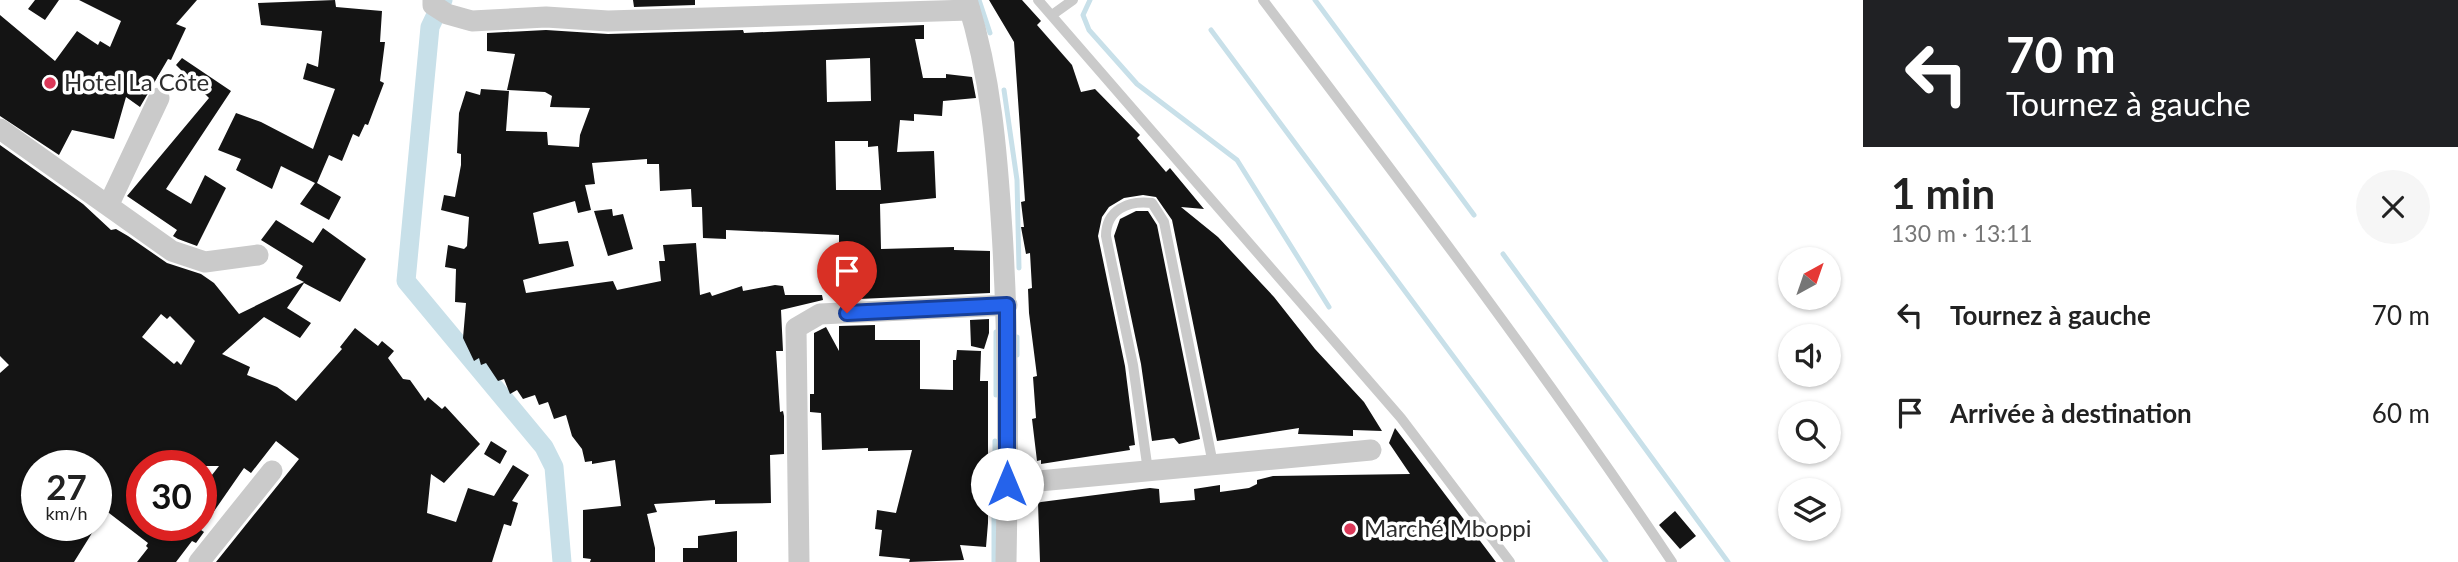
<!DOCTYPE html>
<html lang="fr">
<head>
<meta charset="utf-8">
<style>
	:root { --surface:#fff; --page:#f6f6f6; --text:#222; --muted:#767676 }
	body { margin:0; font-family:Lato,sans-serif; background:var(--page); color:var(--text); height:100vh; display:flex; flex-direction:column; font-size:26px; white-space:nowrap }
	* { box-sizing:border-box; margin:0 }
	p { font-size:23px; color:var(--muted) }
	.icon { flex:none; width:38px; height:38px; fill:none; stroke:currentColor; stroke-width:2; stroke-linecap:round; stroke-linejoin:round }
	.map { position:relative; flex:1; overflow:hidden }
	.side { display:flex; flex-direction:column; background:var(--surface); width:595px }
	.side>* { flex:none }
	.hud { background:#202124; color:#fff; overflow:hidden }
	.needle { width:46px; rotate:40deg }
	.tools { position:absolute; left:1778px; top:247px; display:grid; gap:14px }
	.tools a { display:grid; place-items:center; width:63px; height:63px; border-radius:50%; background:var(--surface); box-shadow:0 2px 5px #0004; font-size:35px }
	.speed { position:absolute; left:21px; top:450px; display:flex; gap:14px; font-size:35px; font-weight:700; text-align:center }
	.speed>* { display:grid; place-content:center; width:91px; height:91px; border-radius:50%; background:var(--surface); box-shadow:0 2px 5px #0004; line-height:1 }
	.speed small { font-size:18px; font-weight:400 }
	.speed .limit { border:10px solid #d22; background:#fff; color:#111 }
	.pin { position:absolute; display:grid; place-items:center; width:60px; height:60px; color:#fff; margin:-72px -30px; border-radius:50% 50% 50% 0; rotate:-45deg; box-shadow:0 0 7px #0007 }
	.pin .icon { rotate:45deg }
	.me { position:absolute; width:77px; margin:-38px; rotate:0deg; stroke-linejoin:round; filter:drop-shadow(0 0 5px #0008) }
	.turn { display:flex; align-items:center; gap:24px; height:147px; padding:0 28px; font-size:32px }
	.turn .icon { width:91px; height:91px; stroke-width:2.5 }
	.turn b { display:block; font-size:49px; line-height:60px }
	.round { display:grid; place-items:center; flex:none; width:74px; height:74px; border-radius:37px; background:var(--page) }
	.overview { display:flex; align-items:center; justify-content:space-between; height:119px; padding:0 28px }
	h1 { font-size:42px; font-weight:700; line-height:52px }
	ul { padding:0; list-style:none }
	li { display:flex; align-items:center; gap:21px; height:98px; padding:0 28px }
	li div { flex:1 }
	li b { display:block; font-size:26px }
	li em { font-style:normal }
	main { display:flex; flex:1; min-height:0 }
	.map>svg:first-child { display:block }
	.lines { fill:none; stroke-linecap:round; stroke-linejoin:round }
	.stream { stroke:#c8e0e9; stroke-width:5 }
	.canal { stroke:#c8e0e9; stroke-width:19 }
	.building { fill:#141414; fill-rule:evenodd }
	.service { stroke:#cacaca; stroke-width:10 }
	.minor { stroke:#cacaca; stroke-width:21 }
	.route-casing { stroke:#184099; stroke-width:18 }
	.route { stroke:#2563eb; stroke-width:12 }
	.poi-dot { fill:#db3858; stroke:#fff; stroke-width:2.5 }
	.labels { text-anchor:middle; stroke-width:7; stroke-linejoin:round; paint-order:stroke }
	.poi-label { font-size:24px; fill:#2d2d2d; stroke:#fff; text-anchor:start }
</style>
</head>
<body>
<main>
<div class="map">
<svg width="1863" height="562" viewBox="0 0 1863 562">
	<rect width="100%" height="100%" fill="#fff"/>
	<g class="lines">
		<path class="stream" d="M979 0 990 33
			M1090 0 1083 15 1089 30 1137 84 1237 160 1329 307
			M1315 0 1474 215
			M1211 30 1606 562
			M1004 90 1017 180 1019 268
			M1503 254 1728 562
			M1017 355V337
			M996 395V332
			M995 460V441
			M994 480 995 463
			M994 562V509"/>
		<path class="canal" d="M443 0 430 27 406 281 544 447 554 467 562 562"/>
	</g>
	<path class="building" d="M35 0H59L45 20 28 9Z
		M79 0H197L176 24 186 28 171 60 168 59 140 107 126 97 114 139 72 130 59 155 0 116V15L55 61 77 31 98 45 100 41 110 47 121 21Z
		M335 0 336 7 382 11 380 42H385L380 81 384 83 368 125 365 124 359 137 353 134 342 161 329 155 317 183 341 197 329 220 300 204 315 183 281 166 272 189 236 170 241 159 218 150 236 113 261 122 313 149 335 89 303 79 307 63 318 67 322 31 261 25 258 3Z
		M633 0H695V5L634 7Z
		M989 0H1022L1041 21 1037 25 1072 65 1081 92 1095 89 1140 135 1137 138 1166 172 1170 168 1204 209 1181 207 1218 237 1274 297 1315 349 1364 402 1382 431 1353 430V436L1298 434 1299 428 1217 441 1172 220 1156 197 1143 195 1124 198 1109 207 1102 217 1098 236 1125 366 1135 445 1129 446 1130 450 1041 464V460L1037 461 1032 419 1036 418 1033 377 1037 376 1029 313 1028 289 1032 288 1030 253 1026 254 1021 227H1024L1021 202 1025 201 1014 42Z
		M924 25V39H915L923 78H946V74L972 77 976 98 943 101 942 116 914 114V121L900 120 897 152 934 151 936 198 880 204 881 249 954 247V250L990 251V293L859 299V288L841 289 839 286V235L726 230V239L703 238 702 207H692L691 189 660 191 659 164H647V159L592 163 595 184 585 185 591 210 578 213 575 201 533 213 539 244 568 241 574 266 523 280 526 293 613 281 617 290 661 281 659 261H665L663 245 696 243 700 295 710 292 712 296 742 286 743 291 775 285 783 286 785 295H822L823 300 781 310 783 351H776L780 412 783 411 784 416V454L770 455 771 503 715 504V500L654 504 657 512 647 514 655 548V562H590L591 559 583 558V510L621 506 615 460 592 464V461L585 462 582 449 572 436 566 415 554 419 548 402 539 405 535 395 523 399 517 390 510 394 504 379 498 381 486 363 481 365 479 358 474 361 463 338 466 303 455 302 456 269 445 267 448 245 464 249 467 246 469 217 441 210 444 195 455 197 461 165V154L457 153 459 113 466 91 480 95 481 89 509 91 506 131 547 132 548 145 579 147 580 135 590 108 550 107 552 96 545 92 507 90 515 54 487 51V33L546 30 608 34 743 30 744 33ZM870 58 871 101 827 102 826 60ZM835 141H868V147L878 146 881 190H836Z
		M182 58 231 91 166 189 191 204 205 175 226 188 197 246 178 239 173 236 177 230 127 196 209 98 176 65Z
		M0 145 83 204 111 230 116 229 128 236 167 263 201 274 214 283 239 314 304 282 296 278 303 266 261 240 276 220 313 243 323 228 366 259 340 302 304 283 287 308 311 323 300 338 264 317 222 354 250 367 247 375 277 387 296 401 342 349 340 347 355 328 378 346 382 341 394 351 388 358 403 379 410 380 425 401 428 397 442 409 445 406 480 444 444 483 431 474 427 513 456 522 468 488 494 496 513 465 529 475 512 501 518 503 511 526 504 524 492 562H216L299 459 276 441 251 473 244 468 201 530 204 532 196 543 192 541 176 562H137L148 548 146 546 148 543 96 503V466H37V525H97L74 562H0V373L9 365 0 356ZM161 314 167 319 170 316 195 341 181 365 177 361 174 364 142 337ZM142 466H219L201 489V525H142Z
		M612 209 613 216 623 214 633 249 608 256 594 211Z
		M1136 211H1148L1157 225 1200 439 1179 444 1174 438 1152 441 1141 364 1114 236 1120 219Z
		M989 319V333L984 349 971 346 970 320Z
		M875 325V340H920V389L953 390V360H956L957 350 981 351 980 381H988V523L986 547 960 545 964 560 909 562 910 559 879 556 882 530 875 529 877 510 896 513 912 450 868 451V448L822 450 821 413 810 412V394H814V333L826 327 839 351V326Z
		M1395 428 1496 562H1040L1038 503 1041 502 1150 488 1159 489 1160 503 1195 500 1194 489 1220 485V492L1249 488 1257 484V480L1273 476 1410 474 1389 443Z
		M491 441 507 451 500 464 484 454Z
		M1675 511 1696 536 1680 549 1659 525Z
		M737 531V562H683V548H698V536Z"/>
	<g class="lines">
		<path class="service" d="M1038 0 1401 418 1510 562
			M1263 0C1403 185 1543 369 1672 562
			M1052 15 1073 0
			M1148 471 1133 365 1106 236C1106 210 1128 200 1152 203L1164 222 1213 464"/>
		<path class="minor" d="M433 0V5L447 14 472 21 546 17 608 21 970 10
			M967 0C991 76 997 152 1002 231 1009 342 1008 451 1006 562
			M0 129 172 251 205 262 258 255
			M109 204 159 98
			M1007 484 1371 450
			M199 562 272 471
			M799 562 796 328 820 314 1007 305"/>
	</g>
	<g class="lines">
		<defs>
			<path id="route" d="M847 313 1007 305V484"/>
		</defs>
		<use href="#route" class="route-casing"/>
		<use href="#route" class="route"/>
	</g>
	<g class="poi-dot">
		<circle cx="50" cy="83" r="7"/>
		<circle cx="1350" cy="529" r="7"/>
	</g>
	<g class="labels">
		<g class="poi-label">
			<text x="64" y="91">Hotel La Côte</text>
			<text x="1364" y="537">Marché Mboppi</text>
		</g>
	</g>
</svg>
<div class="tools">
<a><svg class="needle" viewBox="-14 -14 28 28"><path d="M0-13l5 13h-10z" fill="#e53935"/><path d="M0 13l5-13h-10z" fill="#767676"/></svg></a>
<a><svg class="icon" aria-label="sound" viewBox="0 0 24 24"><path d="M4 9h4l5-4v14l-5-4H4zM17 9q2 3 0 6"/></svg></a>
<a><svg class="icon" aria-label="search" viewBox="0 0 24 24"><circle cx="10" cy="10" r="6"/><path d="M15 15l6 6"/></svg></a>
<a><svg class="icon" aria-label="layers" viewBox="0 0 24 24"><path d="M12 4l9 5-9 5-9-5zM3 14l9 5 9-5"/></svg></a>
</div>
<div class="speed"><div>27<small>km/h</small></div><div class="limit">30</div></div>
<div class="pin" style="left:847px;top:313px;background:#d93025"><svg class="icon" aria-label="arrive" viewBox="0 0 24 24"><path d="M6 21V4h12l-3 4 3 4H6"/></svg></div>
<svg class="me" style="left:1007px;top:484px" viewBox="-20 -20 40 40"><circle r="19" fill="#fff"/><path d="M0-13L10 11 0 6-10 11z" fill="#2563eb"/></svg>
</div>
<section class="side">
<div class="hud">
<div class="turn"><svg class="icon" aria-label="left" viewBox="0 0 24 24"><path d="M17 20v-9H6M10 6l-5 5 5 5"/></svg><div><b>70 m</b>Tournez à gauche</div></div>
</div>
<div class="overview"><div><h1>1 min</h1><p>130 m · 13:11</p></div><a class="round"><svg class="icon" aria-label="close" viewBox="0 0 24 24"><path d="M6 6l12 12M18 6L6 18"/></svg></a></div>
<ul>
<li><svg class="icon" aria-label="left" viewBox="0 0 24 24"><path d="M17 20v-9H6M10 6l-5 5 5 5"/></svg><div><b>Tournez à gauche</b></div><em>70 m</em></li>
<li><svg class="icon" aria-label="arrive" viewBox="0 0 24 24"><path d="M6 21V4h12l-3 4 3 4H6"/></svg><div><b>Arrivée à destination</b></div><em>60 m</em></li>
</ul>
</section>
</main>
</body>
</html>
